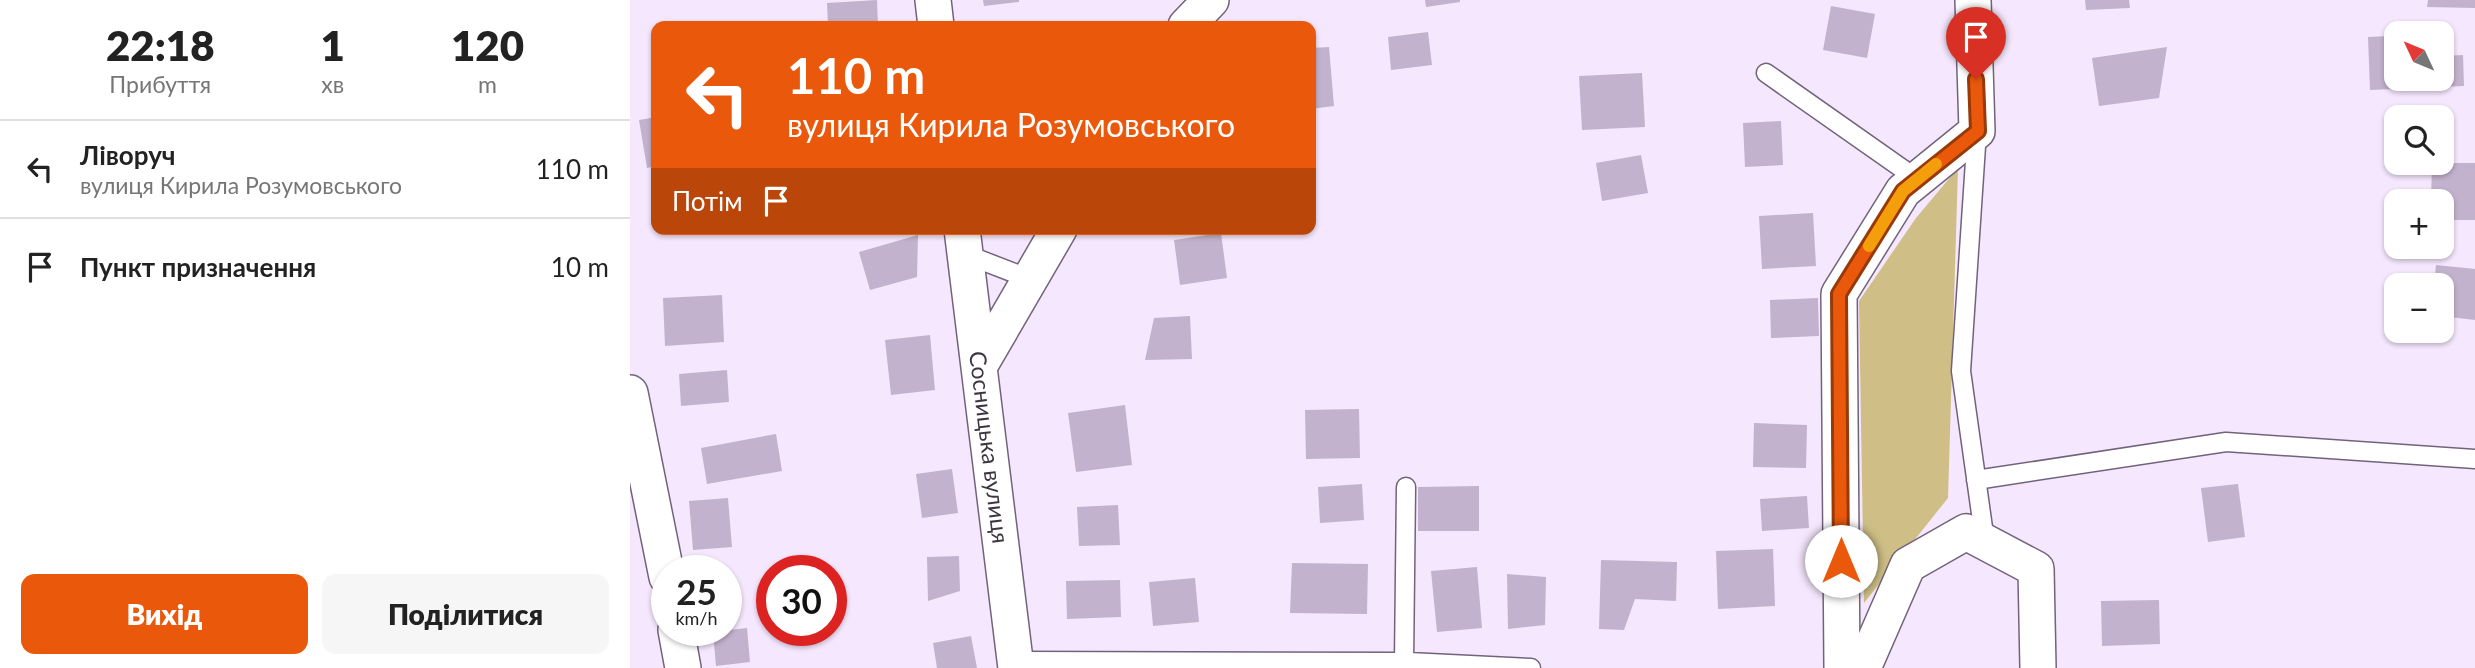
<!DOCTYPE html>
<html lang="uk">
<head>
<meta charset="utf-8">
<style>
	:root { --surface:#fff; --page:#f6f6f6; --text:#222; --muted:#767676; --line:#e0e0e0; --accent:#ea580c }
	body { margin:0; font-family:Lato,sans-serif; background:var(--page); color:var(--text); height:100vh; display:flex; flex-direction:column; font-size:26px; white-space:nowrap }
	* { box-sizing:border-box; margin:0 }
	p { font-size:23px; color:var(--muted) }
	.icon { flex:none; width:38px; height:38px; fill:none; stroke:currentColor; stroke-width:2; stroke-linecap:round; stroke-linejoin:round }
	.map { position:relative; flex:1; overflow:hidden }
	.panel { display:flex; flex-direction:column; background:var(--surface); width:630px }
	.panel>* { flex:none }
	.guide { position:absolute; left:21px; top:21px; width:665px; height:214px; border-radius:14px; box-shadow:0 2px 5px #0004; background:#ea580c; color:#fff; overflow:hidden }
	.needle { width:46px; rotate:314deg }
	.controls { position:absolute; left:1754px; top:21px; display:grid; gap:14px }
	.controls a { display:grid; place-items:center; width:70px; height:70px; border-radius:14px; background:var(--surface); box-shadow:0 2px 5px #0004; font-size:35px }
	.speed { position:absolute; left:21px; top:555px; display:flex; gap:14px; font-size:35px; font-weight:700; text-align:center }
	.speed>* { display:grid; place-content:center; width:91px; height:91px; border-radius:50%; background:var(--surface); box-shadow:0 2px 5px #0004; line-height:1 }
	.speed small { font-size:18px; font-weight:400 }
	.speed .limit { border:10px solid #d22; background:#fff; color:#111 }
	.pin { position:absolute; display:grid; place-items:center; width:60px; height:60px; color:#fff; margin:-72px -30px; border-radius:50% 50% 50% 0; rotate:-45deg; box-shadow:0 0 7px #0007 }
	.pin .icon { rotate:45deg }
	.me { position:absolute; width:77px; margin:-38px; rotate:0deg; stroke-linejoin:round; filter:drop-shadow(0 0 5px #0008) }
	.turn { display:flex; align-items:center; gap:24px; height:147px; padding:0 21px; font-size:32px }
	.turn .icon { width:91px; height:91px; stroke-width:2.5 }
	.turn b { display:block; font-size:49px; line-height:60px }
	.then { display:flex; align-items:center; height:66px; padding:0 21px; background:#0003; gap:14px; font-size:26px }
	.eta { display:flex; justify-content:space-evenly; align-items:center; height:119px; text-align:center }
	.eta b { font-size:42px; font-weight:800; line-height:49px }
	.button { display:flex; gap:14px; margin-top:auto; padding:14px 21px }
	.button a { flex:1; height:80px; border-radius:14px; background:var(--accent); color:#fff; font-size:28px; font-weight:800; line-height:80px; text-align:center }
	.button a+a { background:var(--page); color:var(--text) }
	ul { padding:0; list-style:none }
	li { display:flex; align-items:center; gap:21px; height:98px; padding:0 21px; border-top:2px solid var(--line) }
	li div { flex:1 }
	li b { display:block; font-size:26px }
	li em { font-style:normal }
	main { display:flex; flex:1; min-height:0 }
	.map>svg:first-child { display:block }
	.green { fill:#cfbf86 }
	.building { fill:#c3b2cd }
	.lines { fill:none; stroke-linecap:round; stroke-linejoin:round }
	.lane-casing { stroke:#72637b; stroke-width:21 }
	.street-casing { stroke:#72637b; stroke-width:38 }
	.lane { stroke:#fff; stroke-width:18 }
	.street { stroke:#fff; stroke-width:35 }
	.route-casing { stroke:#983908; stroke-width:18 }
	.route { stroke:#ea580c; stroke-width:12 }
	.slow { stroke:#f59e0b; stroke-width:12 }
	.labels { text-anchor:middle; stroke-width:6; stroke-linejoin:round; paint-order:stroke }
	.street-label { font-size:23px; fill:#3d3641; stroke:#fcf8fe }
</style>
</head>
<body>
<main>
<section class="panel">
<div class="eta">
<div><b>22:18</b><p>Прибуття</p></div>
<div><b>1</b><p>хв</p></div>
<div><b>120</b><p>m</p></div>
</div>
<ul>
<li><svg class="icon" aria-label="left" viewBox="0 0 24 24"><path d="M17 20v-9H6M10 6l-5 5 5 5"/></svg><div><b>Ліворуч</b><p>вулиця Кирила Розумовського</p></div><em>110 m</em></li>
<li><svg class="icon" aria-label="arrive" viewBox="0 0 24 24"><path d="M6 21V4h12l-3 4 3 4H6"/></svg><div><b>Пункт призначення</b></div><em>10 m</em></li>
</ul>
<div class="button"><a>Вихід</a><a>Поділитися</a></div>
</section>
<div class="map">
<svg width="1845" height="668" viewBox="0 0 1845 668">
	<rect width="100%" height="100%" fill="#f5e7fd"/>
	<path class="green" d="M1328 168 1318 498 1234 603 1229 301 1286 218Z"/>
	<path class="building" d="M247 0 248 26H198L197 3Z
		M353 0H389V2L354 6Z
		M795 0H830V2L796 7Z
		M1455 0H1499L1500 8 1456 10Z
		M1798 0H1845V8L1797 7Z
		M1201 6 1245 14 1237 58 1193 50Z
		M798 32 802 65 761 70 758 37Z
		M1760 36V58H1766V79H1811V56L1833 55 1834 86 1740 90 1738 37Z
		M699 47 704 106 681 109V48Z
		M1537 47 1529 98 1469 106 1462 58Z
		M1012 73 1015 127 952 130 949 76Z
		M26 117V166L17 168 9 120Z
		M1151 121 1153 165 1115 167 1113 123Z
		M1011 155 1018 193 972 201 966 163Z
		M1802 163H1845V220H1811V201H1801Z
		M1183 213 1186 266 1132 269 1129 216Z
		M591 233 597 278 550 285 544 240Z
		M288 235 287 277 240 290 229 252Z
		M1806 265 1845 269V320L1811 316V285H1804Z
		M92 295 94 342 35 346 33 298Z
		M1188 298 1189 336 1141 338 1140 300Z
		M560 316 562 359 515 360 524 318Z
		M300 335 305 390 261 395 255 340Z
		M97 370 99 402 51 406 49 374Z
		M495 405 502 465 446 472 438 413Z
		M729 409 730 458 676 459 675 410Z
		M1124 423 1177 425 1176 468 1123 467Z
		M146 434 152 471 77 484 71 448Z
		M322 469 328 513 292 518 286 474Z
		M732 484 734 520 690 523 688 487Z
		M1608 484 1615 537 1578 542 1571 488Z
		M849 486V531H788V487Z
		M1177 496 1179 528 1132 531 1130 499Z
		M98 498 102 547 63 550 59 501Z
		M488 505 490 545 449 546 447 507Z
		M1143 549 1145 606 1088 609 1086 551Z
		M329 556 330 591 298 601 297 557Z
		M971 560 1047 562 1046 601 1005 599 994 630 969 629Z
		M662 563 738 564 737 614 660 613Z
		M847 567 852 628 807 632 801 571Z
		M877 574 916 577 915 625 878 629Z
		M565 578 569 622 523 626 519 582Z
		M490 580 491 617 437 619 436 581Z
		M1529 600 1530 644 1472 646 1471 601Z
		M117 628 120 662 86 666 83 632Z
		M341 636 347 668H307L303 643Z"/>
	<g class="lines">
		<defs>
			<path id="lane" d="M1136 73 1287 179
				M1347 131 1331 371 1355 542
				M335 254 400 279
				M1346 480 1596 442 1845 459
				M385 661 779 662 901 668
				M774 662 776 487"/>
			<g id="street">
				<path d="M303 0 306 26"/>
				<path d="M556 26 581 0"/>
				<path id="s1" d="M332 229 386 668"/>
				<path d="M350 365 429 229"/>
				<path d="M0 393 37 577"/>
				<path d="M46 630 53 668"/>
				<path d="M1212 668 1209 294 1273 191 1347 131 1343 0"/>
				<path d="M1233 668 1278 565 1336 532 1406 569 1408 668"/>
			</g>
		</defs>
		<use href="#lane" class="lane-casing"/>
		<use href="#street" class="street-casing"/>
		<use href="#lane" class="lane"/>
		<use href="#street" class="street"/>
	</g>
	<g class="lines">
		<defs>
			<path id="route" d="M1211 561 1209 294 1273 191 1348 131 1346 79"/>
		</defs>
		<use href="#route" class="route-casing"/>
		<use href="#route" class="route"/>
		<path class="slow" d="M1239 246 1273 191 1306 164"/>
	</g>
	<g class="labels">
		<g class="street-label">
			<text dy="8" stroke="none"><textPath href="#s1" startOffset="220">Сосницька вулиця</textPath></text>
		</g>
	</g>
</svg>
<div class="controls">
<a><svg class="needle" viewBox="-14 -14 28 28"><path d="M0-13l5 13h-10z" fill="#e53935"/><path d="M0 13l5-13h-10z" fill="#767676"/></svg></a>
<a><svg class="icon" aria-label="search" viewBox="0 0 24 24"><circle cx="10" cy="10" r="6"/><path d="M15 15l6 6"/></svg></a>
<a>+</a>
<a>−</a>
</div>
<div class="speed"><div>25<small>km/h</small></div><div class="limit">30</div></div>
<div class="pin" style="left:1346px;top:79px;background:#d93025"><svg class="icon" aria-label="arrive" viewBox="0 0 24 24"><path d="M6 21V4h12l-3 4 3 4H6"/></svg></div>
<svg class="me" style="left:1211px;top:561px" viewBox="-20 -20 40 40"><circle r="19" fill="#fff"/><path d="M0-13L10 11 0 6-10 11z" fill="#ea580c"/></svg>
<div class="guide">
<div class="turn"><svg class="icon" aria-label="left" viewBox="0 0 24 24"><path d="M17 20v-9H6M10 6l-5 5 5 5"/></svg><div><b>110 m</b>вулиця Кирила Розумовського</div></div>
<div class="then">Потім<svg class="icon" aria-label="arrive" viewBox="0 0 24 24"><path d="M6 21V4h12l-3 4 3 4H6"/></svg></div>
</div>
</div>
</main>
</body>
</html>
